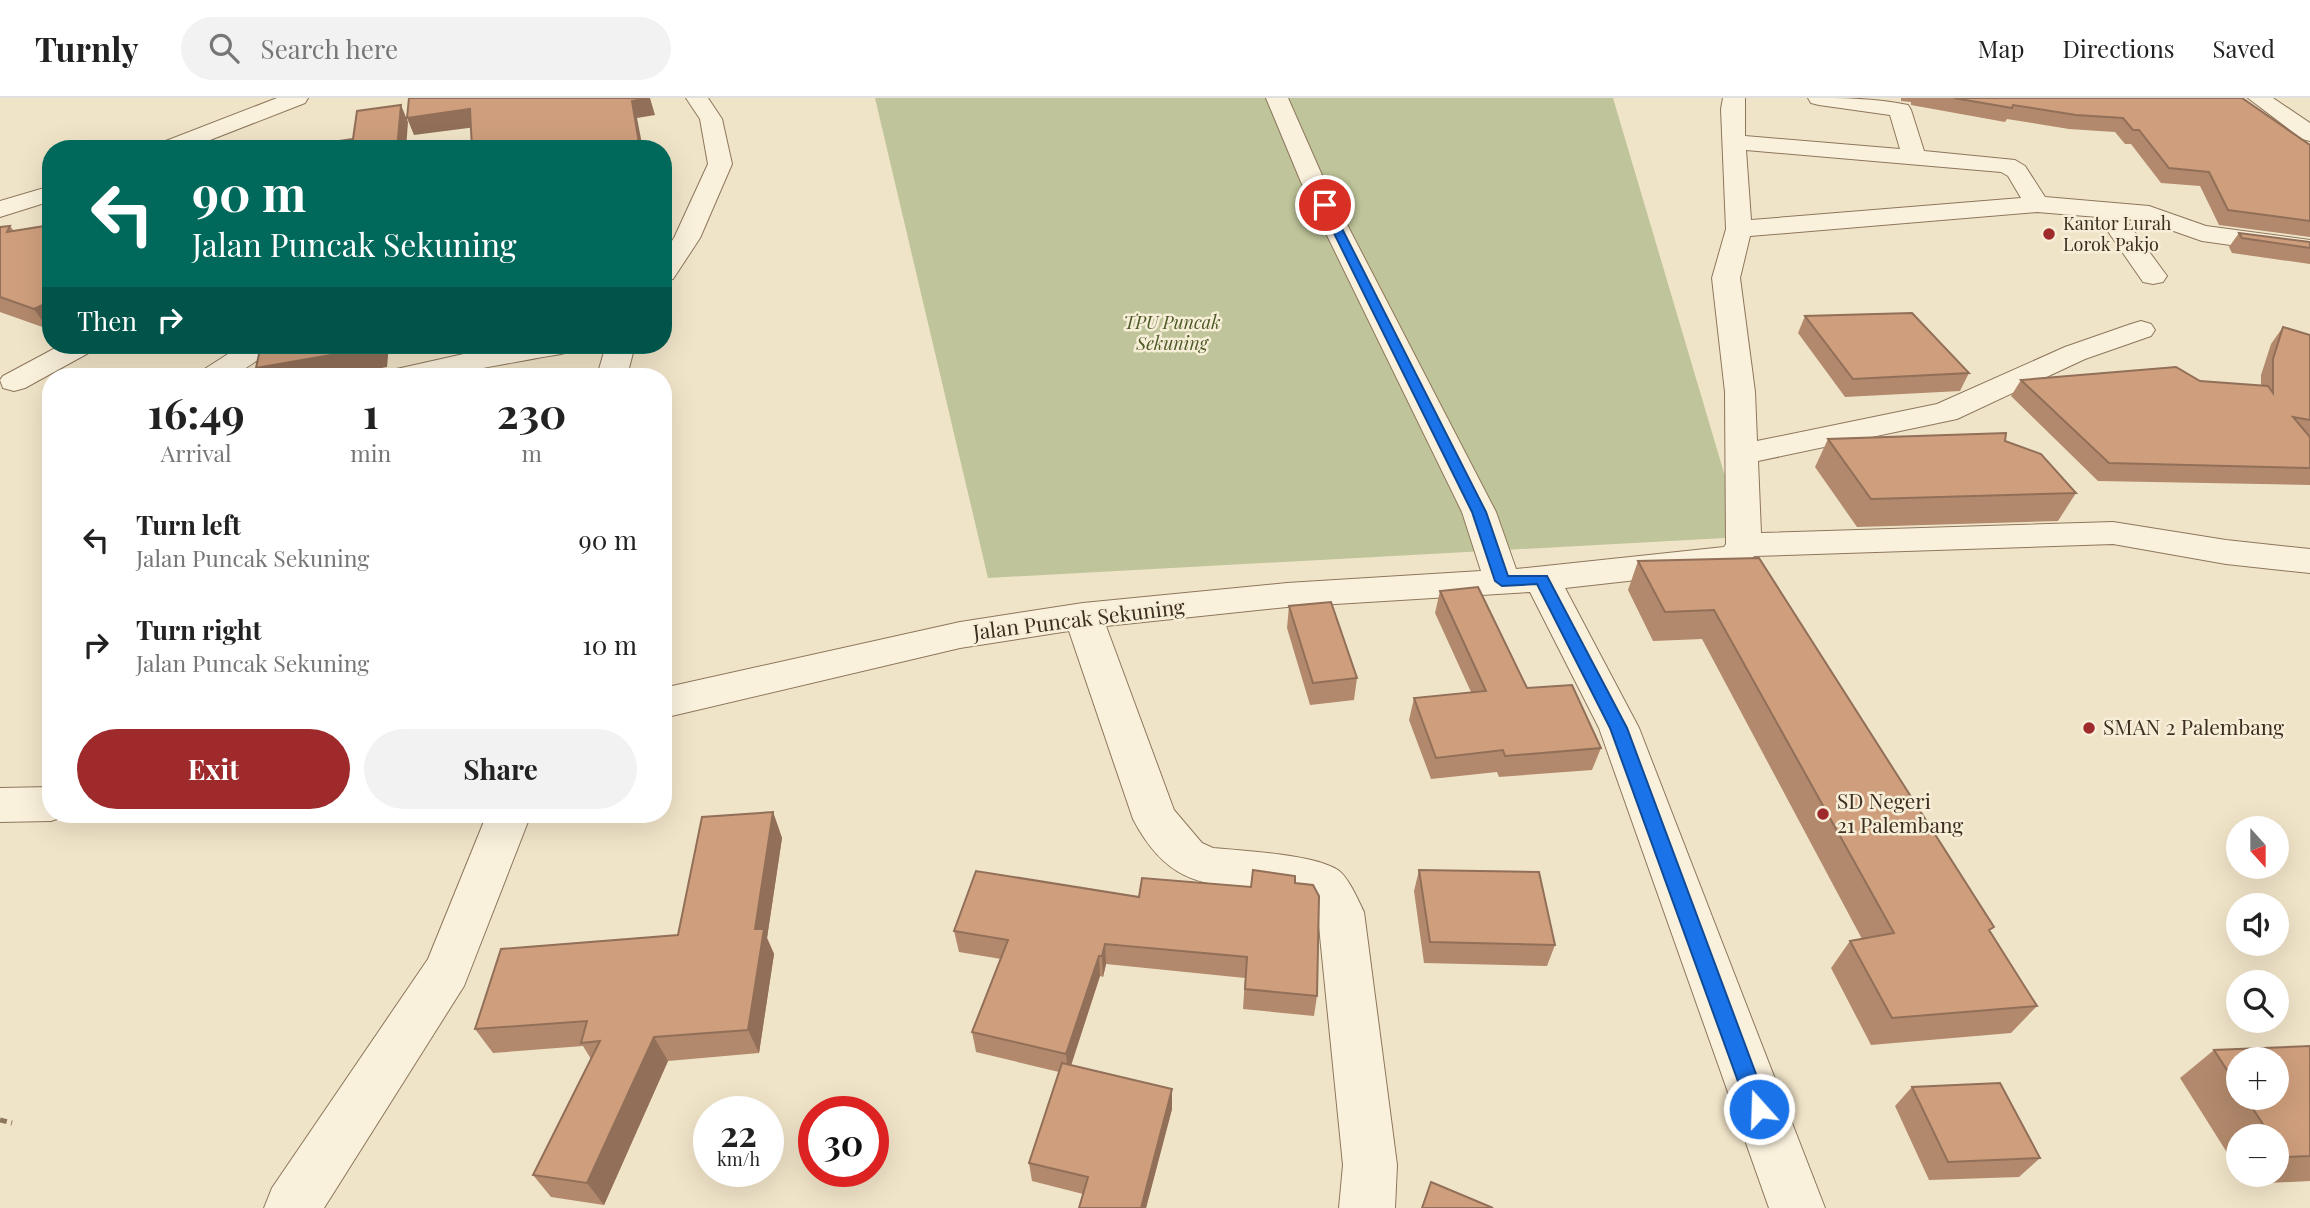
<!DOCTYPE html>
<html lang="en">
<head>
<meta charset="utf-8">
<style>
	:root { --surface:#fff; --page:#f2f2f2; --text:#222; --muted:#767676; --line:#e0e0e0; --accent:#9e2a2b }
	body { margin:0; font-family:"Playfair Display",serif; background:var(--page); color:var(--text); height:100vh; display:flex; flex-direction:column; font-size:26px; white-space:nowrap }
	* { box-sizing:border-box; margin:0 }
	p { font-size:23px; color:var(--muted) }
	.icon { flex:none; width:38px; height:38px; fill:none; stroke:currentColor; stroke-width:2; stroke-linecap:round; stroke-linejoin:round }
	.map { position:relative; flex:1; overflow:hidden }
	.sheet { position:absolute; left:42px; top:270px; width:630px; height:455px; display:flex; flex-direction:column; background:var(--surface); border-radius:28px; box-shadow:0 7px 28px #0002 }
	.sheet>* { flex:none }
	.hud { position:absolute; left:42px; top:42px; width:630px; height:214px; border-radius:28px; box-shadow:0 7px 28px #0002; background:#00695c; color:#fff; overflow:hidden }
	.needle { width:46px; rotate:159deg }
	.tools { position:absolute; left:2226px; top:718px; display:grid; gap:14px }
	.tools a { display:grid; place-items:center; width:63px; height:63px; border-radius:50%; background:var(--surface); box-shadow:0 7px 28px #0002; font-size:35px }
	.speed { position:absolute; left:693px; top:998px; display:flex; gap:14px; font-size:35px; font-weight:700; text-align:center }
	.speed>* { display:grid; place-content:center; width:91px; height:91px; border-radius:50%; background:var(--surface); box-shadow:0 7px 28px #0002; line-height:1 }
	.speed small { font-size:18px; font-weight:400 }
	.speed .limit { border:10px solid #d22; background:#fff; color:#111 }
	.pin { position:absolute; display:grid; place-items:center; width:60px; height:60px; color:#fff; margin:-30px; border:4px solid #fff; border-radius:50%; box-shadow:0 2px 7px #0007 }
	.me { position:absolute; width:77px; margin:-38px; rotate:340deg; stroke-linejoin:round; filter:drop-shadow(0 0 5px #0008) }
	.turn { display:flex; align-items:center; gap:24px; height:147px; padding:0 35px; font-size:32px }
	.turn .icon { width:91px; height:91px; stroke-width:2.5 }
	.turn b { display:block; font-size:49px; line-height:60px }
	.then { display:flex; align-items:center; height:66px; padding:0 35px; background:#0003; gap:14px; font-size:26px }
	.eta { display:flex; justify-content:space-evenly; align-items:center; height:119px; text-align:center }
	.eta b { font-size:42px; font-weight:700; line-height:49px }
	.action { display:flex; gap:14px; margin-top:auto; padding:14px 35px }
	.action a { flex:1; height:80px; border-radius:42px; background:var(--accent); color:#fff; font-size:28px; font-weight:700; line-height:80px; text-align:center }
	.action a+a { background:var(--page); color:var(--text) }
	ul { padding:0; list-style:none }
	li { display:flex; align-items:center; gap:21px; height:105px; padding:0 35px }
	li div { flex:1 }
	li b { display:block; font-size:26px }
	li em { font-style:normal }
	header { display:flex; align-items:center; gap:42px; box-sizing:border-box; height:98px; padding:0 35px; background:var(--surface); border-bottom:2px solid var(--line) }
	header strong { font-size:33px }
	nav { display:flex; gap:38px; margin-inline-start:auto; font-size:24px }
	.search { width:490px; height:63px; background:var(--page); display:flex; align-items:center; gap:18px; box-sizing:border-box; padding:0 24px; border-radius:38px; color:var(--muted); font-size:26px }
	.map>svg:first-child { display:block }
	.cemetery { fill:#bfc49a }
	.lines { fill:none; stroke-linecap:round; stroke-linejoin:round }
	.minor-casing { stroke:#8d765c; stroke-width:2 }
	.path { stroke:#8d765c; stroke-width:5; stroke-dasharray:7 4.5; stroke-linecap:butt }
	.minor { fill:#faf1dc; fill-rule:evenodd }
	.wall { fill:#b2896c; fill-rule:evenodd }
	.shaded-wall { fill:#916f58 }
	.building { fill:#cf9f7d; stroke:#916f58; stroke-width:2 }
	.route { fill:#1a73e8; stroke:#114b97; stroke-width:2 }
	.poi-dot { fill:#9e2a2b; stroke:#f7eed8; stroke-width:2.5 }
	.labels { text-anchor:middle; stroke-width:5; stroke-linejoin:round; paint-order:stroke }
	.far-poi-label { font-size:18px; fill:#3d2e20; stroke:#f7eed8; text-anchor:start }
	.far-park-label { font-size:18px; font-style:italic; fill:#4d5a26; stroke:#f7eed8 }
	.street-label { font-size:21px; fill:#3d2e20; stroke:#f7eed8 }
	.poi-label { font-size:21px; fill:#3d2e20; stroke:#f7eed8; text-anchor:start }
</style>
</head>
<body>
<header>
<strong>Turnly</strong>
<div class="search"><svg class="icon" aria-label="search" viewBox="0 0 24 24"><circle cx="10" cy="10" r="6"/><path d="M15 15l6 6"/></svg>Search here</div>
<nav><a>Map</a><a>Directions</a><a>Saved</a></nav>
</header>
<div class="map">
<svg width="2310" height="1110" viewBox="0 0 2310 1110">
	<rect width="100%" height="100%" fill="#f0e4c8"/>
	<path class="cemetery" d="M875 0H1613L1743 439 988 480Z"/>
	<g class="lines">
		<defs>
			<path id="minor" d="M277 0H308L305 5 187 51H154L158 46Z
				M686 0H708L722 21 732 66 700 140 673 181 663 183V155L674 140 708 66 700 21Z
				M1266 0H1288L1325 84 1496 414 1516 471 1724 449 1726 446 1725 294 1712 180 1726 131 1721 11 1723 0H1745V38L1900 51 1890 17 1819 7 1811 5 1808 0C1842 0 1875 0 1908 7L1911 12 1924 53 2015 62 2025 68 2045 99 2149 108 2206 128 2310 142V158L2202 143 2145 123 2125 121 2167 178 2163 184 2153 186 2143 184 2098 119 2037 114 1750 138 1740 180 1755 294 1757 343 1937 306 2065 249 2131 226 2141 223 2151 226 2155 232 2151 238 2085 261 1957 321 1758 363 1761 435 2113 424 2226 442 2310 451V475L2226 466 2113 446 1754 458 1748 467 1735 471 1565 490 1639 630 1825 1110H1769L1599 630 1530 494 1287 509 1106 528 1174 712 1202 745 1213 750C1244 753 1313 756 1338 772 1349 780 1358 802 1364 814L1397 1067 1395 1110H1339L1343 1067 1318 818 1308 800C1231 778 1179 809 1133 721L1069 533 960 550 663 620V590L960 524 1083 505 1287 485 1481 473 1462 414 1301 84ZM1746 52 2001 74 2008 78 2021 100 1751 122Z
				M2248 0H2273L2310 25V43L2302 41Z
				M51 88V103L0 119V103Z
				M61 247H97L92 253 25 290 14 293 3 290 0 282 3 278Z
				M242 247H276L271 253 234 278H199L203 272Z
				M504 247H576L571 253 561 256C503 265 446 281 388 278L392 272Z
				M606 247H635L627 278H597Z
				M51 689V716H67L66 718 51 723 0 724V690Z
				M487 716H531L464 888 324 1110H264L272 1090 428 861Z"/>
		</defs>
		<use href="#minor" class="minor-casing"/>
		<path class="path" d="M0 1022 12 1025"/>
		<use href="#minor" class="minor"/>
	</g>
	<path class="wall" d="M1901 0H2242L2310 47V139L2219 127 2200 88 2161 85 2131 46H2125L2115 34 2069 31 2007 21 2005 24 1911 7V4L1901 3Z
		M51 127V230L48 231 0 214V129L10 128 14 133Z
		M2239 135 2310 144V166L2232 155 2229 149Z
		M1805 218 1969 275 1960 293 1845 299 1798 235Z
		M2283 229 2310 237V387L2098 383 2011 298 2021 282 2200 283 2261 288V277L2271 246Z
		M1828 341 2005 343 2076 395 2058 423 1857 429 1815 369Z
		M1759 460 2037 908 2011 935 1871 947 1831 870 1850 843 1862 841 1702 541 1653 543 1628 492 1638 463Z
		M1440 493 1527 590 1601 650 1592 672 1499 679 1497 674 1431 681 1409 622 1414 600 1471 594 1435 515Z
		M1289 508 1357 580 1354 602 1310 607 1287 530Z
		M773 714 782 740 767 840 774 856 759 955 668 963 604 1107 551 1099 533 1077 591 961 583 948 493 955 475 931 678 837Z
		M1419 772 1555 847 1547 868 1424 865 1414 793Z
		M1295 785 1317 898 1314 918 1243 911 1245 880 1106 866 1103 879 1100 878 1071 968 1172 1011 1146 1110H1079L1083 1096 1032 1083 1029 1065 1059 974 976 954 972 934 1001 861 959 854 954 833 1139 799Z
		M2310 948V1083L2247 1086 2241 1076H2277V1038H2238V1072L2180 980 2214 952ZM2238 961 2277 999H2238Z
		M1912 989 2040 1060 2019 1079 1929 1082 1895 1008Z"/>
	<path class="shaded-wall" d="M650 0 655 17 637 20 643 51H640L632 3Z
		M401 7 408 24 406 51H397Z
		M470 11 476 29 414 37 407 20Z
		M51 203V230L48 231 34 211Z
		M377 247H389L387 269 336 278H260L256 270Z
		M773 714 782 740 767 840 774 856 759 955 748 932 755 831Z
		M1105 846 1106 866 1103 879 1102 858Z
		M1099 858 1100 878 1068 976 1066 956Z
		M654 939 668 963 604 1107 587 1085Z
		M1172 991V1011L1146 1110H1141Z"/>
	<path class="building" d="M409 0H649L632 3 640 51H472L470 11 407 20Z
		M1954 0H2242L2310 47V123L2228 112 2209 74 2169 70 2139 32H2133L2123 20 2076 17 2013 7 2012 10Z
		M401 7 397 51H283L353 41 357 13Z
		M51 127V203L34 211 0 199V129L10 128 7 134Z
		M2239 135 2310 144V150L2242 140Z
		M1912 215 1969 275 1853 281 1805 218Z
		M2283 229 2310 237V322L2293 319 2310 339V370L2109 365 2021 282 2176 269 2200 283 2268 288 2273 295V261Z
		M261 247H377V249L256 270Z
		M2006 335 2005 343 2041 356 2076 395 1871 401 1828 341Z
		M1759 460 1994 829 1989 832 2037 908 1892 920 1850 843 1894 835 1714 512 1665 514 1638 463Z
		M1478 489 1527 590 1572 587 1601 650 1505 658 1503 652 1436 660 1414 600 1486 593 1440 493Z
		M1331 504 1357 580 1313 585 1289 508Z
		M773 714 755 831H764L748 932 654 939 587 1085 533 1077 600 943 581 945 587 923 475 931 501 851 678 837 702 719Z
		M1253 772 1295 778V785L1313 787 1319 798 1317 898 1245 891 1247 859 1105 846 1102 858H1099L1066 956 972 934 1008 842 954 833 976 773 1139 799 1142 780 1251 789Z
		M1419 772 1539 774 1555 847 1430 844Z
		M2310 948V1058L2285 1059 2277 1047V1038H2271L2245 999H2277V961H2238V989L2214 952Z
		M1062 965 1172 991 1141 1110H1079L1088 1079 1029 1065Z
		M2000 985 2040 1060 1948 1064 1912 989Z
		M1431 1084 1493 1110H1422Z"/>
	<path class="route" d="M1325 104 1330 107 1486 414 1508 478H1547L1627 630 1769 1011 1766 1018 1759 1021 1751 1018 1748 1011 1610 630 1537 486 1502 488 1495 483 1472 414 1320 107Z"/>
	<g class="poi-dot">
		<circle cx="2049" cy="136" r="7"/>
		<circle cx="2089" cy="630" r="7"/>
		<circle cx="1823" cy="716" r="7"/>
	</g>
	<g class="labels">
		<g class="far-poi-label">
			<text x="2063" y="132">Kantor Lurah<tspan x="2063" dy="21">Lorok Pakjo</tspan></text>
		</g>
		<g class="far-park-label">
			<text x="1172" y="231">TPU Puncak<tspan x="1172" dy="21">Sekuning</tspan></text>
		</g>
		<g class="street-label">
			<text transform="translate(1079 522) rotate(-7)" y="7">Jalan Puncak Sekuning</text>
		</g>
		<g class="poi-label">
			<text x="2103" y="637">SMAN 2 Palembang</text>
			<text x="1837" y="711">SD Negeri<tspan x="1837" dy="24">21 Palembang</tspan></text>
		</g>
	</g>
</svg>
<div class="tools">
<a><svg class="needle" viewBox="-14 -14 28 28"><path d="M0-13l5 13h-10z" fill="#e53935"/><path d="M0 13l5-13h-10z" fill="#767676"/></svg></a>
<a><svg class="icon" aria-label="sound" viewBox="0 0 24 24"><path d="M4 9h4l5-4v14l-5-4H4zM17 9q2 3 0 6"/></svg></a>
<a><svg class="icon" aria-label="search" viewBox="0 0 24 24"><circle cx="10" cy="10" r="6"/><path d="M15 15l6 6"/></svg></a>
<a>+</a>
<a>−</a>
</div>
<div class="speed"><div>22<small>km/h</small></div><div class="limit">30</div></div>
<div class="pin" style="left:1325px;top:107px;background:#d93025"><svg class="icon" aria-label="arrive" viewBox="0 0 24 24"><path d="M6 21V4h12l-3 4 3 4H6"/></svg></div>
<svg class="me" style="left:1759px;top:1011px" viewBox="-20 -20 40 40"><circle r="17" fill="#1a73e8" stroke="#fff" stroke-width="3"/><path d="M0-11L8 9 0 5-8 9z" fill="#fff"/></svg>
<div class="hud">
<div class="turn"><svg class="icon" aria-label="left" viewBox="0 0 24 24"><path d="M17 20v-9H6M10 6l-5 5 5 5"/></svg><div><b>90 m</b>Jalan Puncak Sekuning</div></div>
<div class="then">Then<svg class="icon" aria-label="right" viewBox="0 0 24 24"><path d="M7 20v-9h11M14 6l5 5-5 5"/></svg></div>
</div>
<section class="sheet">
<div class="eta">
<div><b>16:49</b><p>Arrival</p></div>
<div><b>1</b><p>min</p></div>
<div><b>230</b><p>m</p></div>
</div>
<ul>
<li><svg class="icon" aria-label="left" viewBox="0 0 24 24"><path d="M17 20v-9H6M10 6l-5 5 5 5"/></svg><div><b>Turn left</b><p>Jalan Puncak Sekuning</p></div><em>90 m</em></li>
<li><svg class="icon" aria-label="right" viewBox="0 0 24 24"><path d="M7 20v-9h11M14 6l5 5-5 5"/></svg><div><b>Turn right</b><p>Jalan Puncak Sekuning</p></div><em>10 m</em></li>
</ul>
<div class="action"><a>Exit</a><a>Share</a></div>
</section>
</div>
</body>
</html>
